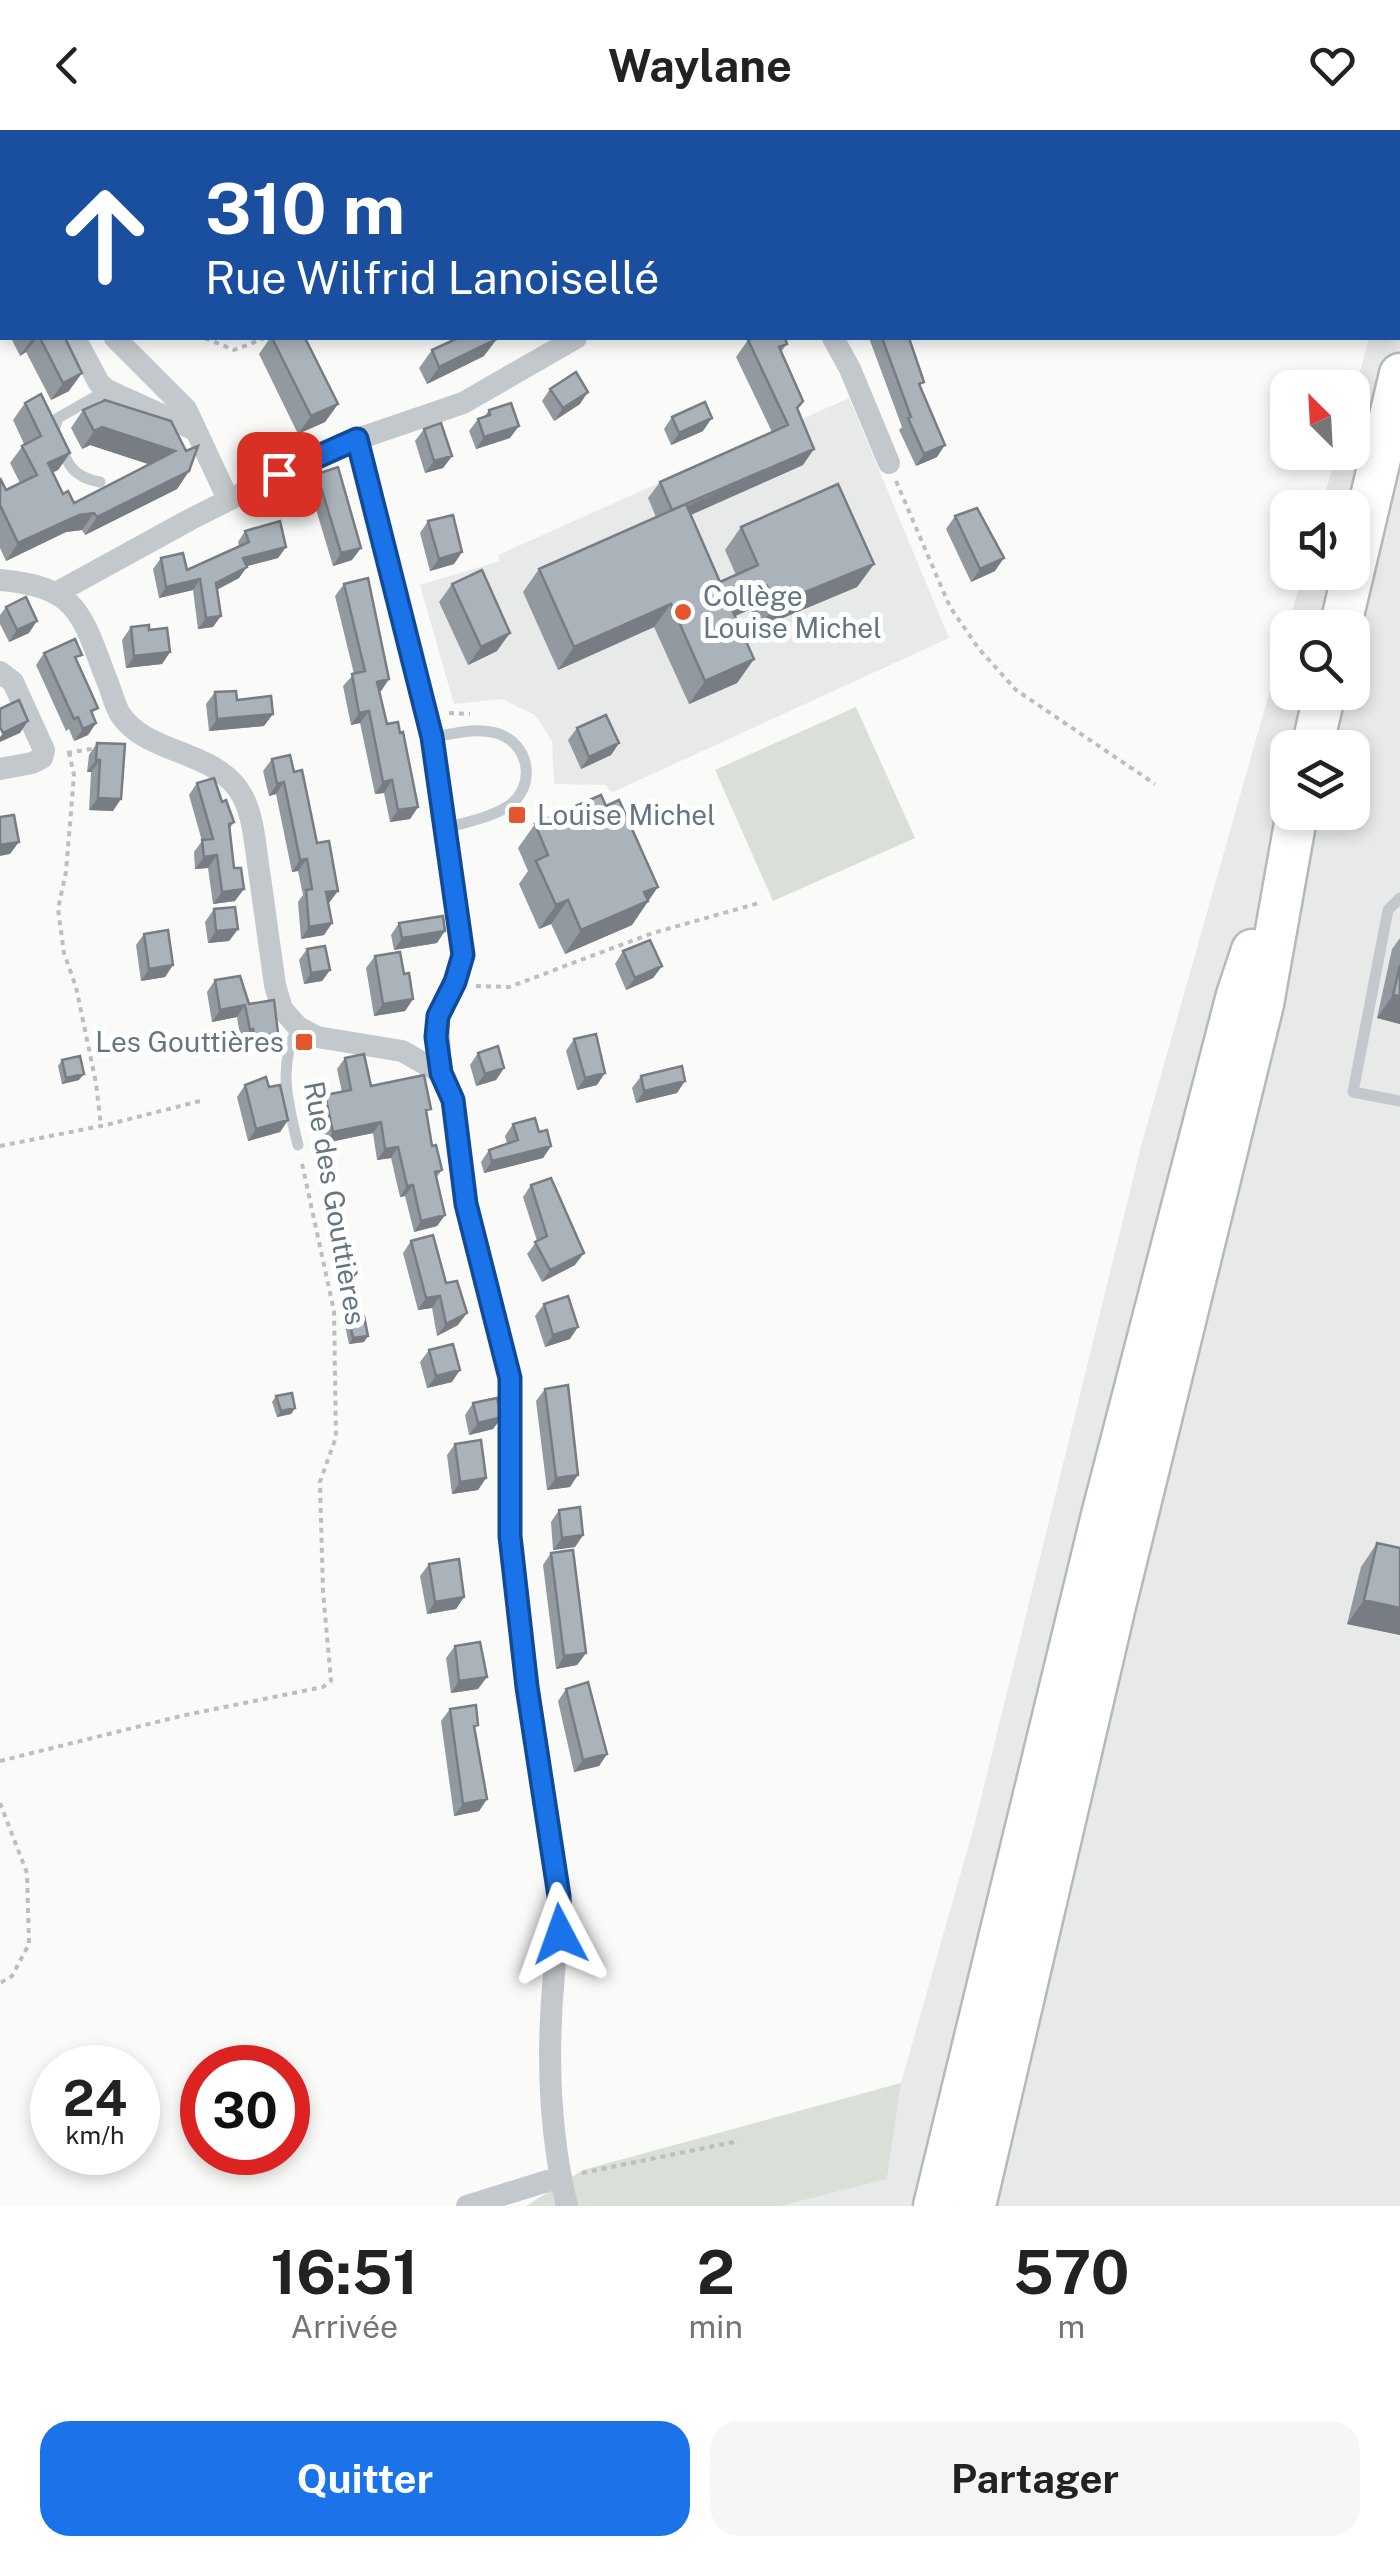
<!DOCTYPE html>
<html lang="fr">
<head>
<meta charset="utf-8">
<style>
	:root { --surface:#fff; --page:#f6f6f6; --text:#222; --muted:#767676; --accent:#1a73e8 }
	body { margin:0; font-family:"Public Sans",sans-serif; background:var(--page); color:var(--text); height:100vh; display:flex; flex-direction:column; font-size:38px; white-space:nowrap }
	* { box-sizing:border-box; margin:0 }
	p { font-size:32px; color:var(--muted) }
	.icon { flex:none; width:55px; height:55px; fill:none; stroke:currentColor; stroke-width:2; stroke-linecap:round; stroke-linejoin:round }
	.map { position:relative; height:2076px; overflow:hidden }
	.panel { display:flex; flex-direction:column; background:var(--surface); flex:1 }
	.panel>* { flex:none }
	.banner { position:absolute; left:0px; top:0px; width:1400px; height:210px; box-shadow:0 5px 15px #0003; background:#1a4fa0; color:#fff; overflow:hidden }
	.needle { width:65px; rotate:336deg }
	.fabs { position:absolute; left:1270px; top:240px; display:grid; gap:20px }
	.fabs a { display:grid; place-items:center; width:100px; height:100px; border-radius:20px; background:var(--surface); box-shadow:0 5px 15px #0003; font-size:50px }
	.speed { position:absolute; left:30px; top:1915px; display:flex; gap:20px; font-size:50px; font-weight:700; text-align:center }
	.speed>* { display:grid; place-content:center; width:130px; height:130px; border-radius:50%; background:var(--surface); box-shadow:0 5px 15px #0003; line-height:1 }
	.speed small { font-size:25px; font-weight:400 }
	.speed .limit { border:15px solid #d22; background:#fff; color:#111 }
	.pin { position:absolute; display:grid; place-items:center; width:85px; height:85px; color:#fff; margin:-42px; border-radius:20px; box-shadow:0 5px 15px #0006 }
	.me { position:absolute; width:110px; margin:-55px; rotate:356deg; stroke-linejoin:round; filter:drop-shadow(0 0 8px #0008) }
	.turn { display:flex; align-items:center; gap:35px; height:210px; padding:0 40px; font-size:45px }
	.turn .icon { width:130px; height:130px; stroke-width:2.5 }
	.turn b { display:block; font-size:70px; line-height:85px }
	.eta { display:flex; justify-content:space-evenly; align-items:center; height:170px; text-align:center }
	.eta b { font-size:60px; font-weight:700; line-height:70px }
	.action { display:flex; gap:20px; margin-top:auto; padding:20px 40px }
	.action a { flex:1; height:115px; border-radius:30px; background:var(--accent); color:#fff; font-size:40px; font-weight:700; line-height:115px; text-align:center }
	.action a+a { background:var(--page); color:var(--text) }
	header { display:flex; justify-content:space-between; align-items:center; height:130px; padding:0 40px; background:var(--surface); font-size:45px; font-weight:700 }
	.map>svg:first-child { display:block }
	.built { fill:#e8e9e9; fill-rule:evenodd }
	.green { fill:#dadfd7 }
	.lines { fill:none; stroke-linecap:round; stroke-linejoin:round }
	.highway-casing { stroke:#b4b9bd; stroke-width:45 }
	.path { stroke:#bbbfc2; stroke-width:4; stroke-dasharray:5 5; stroke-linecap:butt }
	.lane { stroke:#c3c8cc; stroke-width:11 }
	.street { stroke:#c3c8cc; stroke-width:22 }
	.highway { stroke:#fff; stroke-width:40 }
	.wall { fill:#929a9f }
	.shaded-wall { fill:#777d82 }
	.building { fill:#aab3b9; stroke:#777d82; stroke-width:2.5 }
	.route-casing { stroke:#114b97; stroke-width:25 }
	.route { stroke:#1a73e8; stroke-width:18 }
	.poi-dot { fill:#e4572e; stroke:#fff; stroke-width:4 }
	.labels { text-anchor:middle; stroke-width:10; stroke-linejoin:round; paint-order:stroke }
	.poi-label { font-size:28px; fill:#657683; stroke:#fff; text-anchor:start }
	.street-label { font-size:28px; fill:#657683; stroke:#fff }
</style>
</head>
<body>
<header><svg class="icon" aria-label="back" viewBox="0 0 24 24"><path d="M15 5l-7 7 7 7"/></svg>Waylane<svg class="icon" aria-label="heart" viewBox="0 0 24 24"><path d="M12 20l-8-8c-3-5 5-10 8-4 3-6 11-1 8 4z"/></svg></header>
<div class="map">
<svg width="1400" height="2076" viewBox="0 0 1400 2076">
	<rect width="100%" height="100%" fill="#fafaf8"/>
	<path class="built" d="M1400 99V2076H781L887 2049 901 1953 975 1693 1141 1016 1303 443 1352 442V378L1321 377 1337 323 1352 322 1353 267 1369 208H1398ZM1288 498H1352V562H1288ZM1288 618H1352V682H1288Z
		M849 268 949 508 611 663 606 655 554 654 552 611 535 585 502 569 454 574 420 455 500 431 498 425Z"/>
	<path class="green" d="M856 577 915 708 773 771 715 640Z
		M901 1953 887 2049 781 2076H526L583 2040Z"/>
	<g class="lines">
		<defs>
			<path id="highway" d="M1340 498 1400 244
				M1312 618 1325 562
				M934 2076 1102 1385 1237 865 1252 820
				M975 2076 1115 1476 1263 874 1297 682"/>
		</defs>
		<use href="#highway" class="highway-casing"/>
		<path class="path" d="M205 208 234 220 265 208
			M896 351 950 477 979 519 1016 560 1155 654
			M449 583 470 584
			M69 622 74 645 66 742 58 779 64 823 76 857 96 953 101 996
			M67 623 97 618
			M476 856 509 857 653 803 759 773
			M0 1016 106 995 200 971
			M0 1631 181 1586 323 1557 331 1551 323 1461 320 1352 336 1307 334 1181 301 1029
			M0 1673 27 1743 29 1814 12 1846 0 1853
			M582 2043 739 2011"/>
		<path class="lane" d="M100 352C67 346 66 328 54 300L58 288 107 260
			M433 607C453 604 476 597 496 603 531 613 537 658 507 677 489 688 466 692 446 698
			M1400 768 1388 780 1353 962 1400 971
			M298 1015C288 974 277 936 298 897"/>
		<path class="street" d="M421 0 423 2
			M0 39 2 44
			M75 208 99 253 107 260 195 300
			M115 208 186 279 228 369
			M833 208 850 239 889 333
			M357 309 433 607 463 825 455 852 438 886 441 943
			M0 450C77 457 81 482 106 548 111 559 114 574 120 584 147 626 218 619 243 667 253 687 255 712 258 734 264 774 269 814 275 855L282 879 298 897 317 907 402 921 441 943 453 970 467 1074 510 1248V1406L518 1487 559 1766C560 1793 556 1817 554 1844 547 1919 549 2002 567 2076
			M58 462 191 389 304 332 346 313 463 273 576 208
			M0 542 13 552 44 620 42 628 32 633 0 639
			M467 2076 560 2047"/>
		<use href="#highway" class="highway"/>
	</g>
	<path class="wall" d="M14 0H73L74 2H16Z
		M593 0H663L665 2H595Z
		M705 0H754L756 2H706Z
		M0 62 2 66V149L0 145Z
		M2 153V174L0 169V156Z
		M11 208H65L69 261 51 270 26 222 20 226Z
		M270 208H305L338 274 325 292 298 304 259 224Z
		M869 208H909L937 327 916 336 899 300 902 297Z
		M748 210 787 214 781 222 797 279 803 335 691 385 720 452 736 445 725 420 741 397 874 434 857 457 759 498 751 479 735 486 754 529 737 553 689 574 654 497 558 540 523 462 539 439 656 387 648 368 660 352 772 302 736 227Z
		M432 220 484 226 427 254 419 238Z
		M550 259 580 274 554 291 542 271Z
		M25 273 70 323 58 340 53 342 63 364 74 373 149 334 90 315 82 319 71 298 83 280 189 341 177 359 85 405 82 400 66 402 6 431 0 418V348L6 360 20 353 10 333 24 314 13 290Z
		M489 280 510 308 476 319 469 301 478 289 484 287Z
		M672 287 703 301 671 315 664 299Z
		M424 299 452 326 443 338 425 343 415 311Z
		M317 344 352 430 333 436 309 356Z
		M955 386 995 441 971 452 946 399Z
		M428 391 462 422 454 434 430 441 420 403Z
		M245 401 286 417 278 428 247 436 239 448 217 460 213 497 198 499 193 460 159 468 153 439 161 428 187 440 239 416 238 412Z
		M344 454 389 549 380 562 387 594 418 677 410 689 390 692 384 663 375 664 360 593 351 595 343 556 354 544 335 466Z
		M452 454 497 521 468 535 439 472Z
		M6 477 29 503 9 512 0 494V485Z
		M131 497 149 500 170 522 162 534 126 538 122 510Z
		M44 523 77 531 96 593 88 605 74 611 69 599 66 601 36 535Z
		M215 562 237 570 264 596 209 601 206 574Z
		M577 598 619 613 611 625 581 639 568 610Z
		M97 613 113 681 89 680 91 642H87L89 625Z
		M272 629 294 642 317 713 332 793 324 805 301 809 298 772 303 765 298 741 292 742 276 664 269 666 263 641Z
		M197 653 222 672 234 692 230 698 235 771 213 774 208 738 195 739 194 722 202 711 189 665Z
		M535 694 648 770 632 795 565 824 551 794 539 799 519 754 528 741 518 718Z
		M214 779 238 799 229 811 208 813 205 792Z
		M399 793 437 813 394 820 391 805Z
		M144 804 173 835 165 847 141 851 136 815Z
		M1400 808V894L1377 888 1392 819Z
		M307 819 330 840 322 851 304 854 299 830Z
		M623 821 662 836 653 848 626 860 615 834Z
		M375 826 404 844 413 869 405 881 374 886 366 838Z
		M215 850 249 874 278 903 269 915 246 920 245 911 241 912 237 887 212 892 207 862Z
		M574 909 597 955 577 960 566 921Z
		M478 923 504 938 496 950 476 956 470 935Z
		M345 928 371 956 427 986 432 1016 442 1040 436 1048 445 1085 437 1096 414 1102 405 1066 400 1067 391 1028 377 1030 373 1003 325 1013 317 976 325 965 342 962 337 939Z
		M62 930 79 950 62 954 58 936Z
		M641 946 677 963 636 973 632 958Z
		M245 955 269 957 288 990 280 1002 248 1011 237 967Z
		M513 994 539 1002 551 1016 543 1028 484 1043 481 1032 489 1020 507 1014 505 1006Z
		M531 1055 575 1135 542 1152 527 1124 537 1111 523 1067Z
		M411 1111 458 1195 437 1206 432 1178 418 1180 403 1123Z
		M544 1174 570 1209 545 1217 535 1186Z
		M349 1189 364 1212 349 1214 345 1195Z
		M429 1220 452 1252 427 1258 420 1232Z
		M545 1259 570 1357 547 1360 536 1271Z
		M276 1266 295 1278 291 1284 277 1287 272 1272Z
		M473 1273 502 1287 493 1299 469 1305 465 1285Z
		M455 1314 486 1348 478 1360 452 1364 447 1325Z
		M559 1380 583 1405 575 1417 553 1420 551 1392Z
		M1377 1413 1400 1418V1505L1347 1494 1361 1437Z
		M551 1423 586 1523 577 1535 556 1539 543 1435Z
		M429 1434 464 1467 456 1479 427 1484 420 1446Z
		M455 1516 478 1559 451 1563 446 1528Z
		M566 1559 607 1624 599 1636 574 1642 558 1571Z
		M450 1579 475 1600 487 1669 479 1681 454 1686 441 1591Z"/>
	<path class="shaded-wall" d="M32 208H37L26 222 20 226Z
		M497 209 484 226 427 254 439 237Z
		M82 243 69 261 51 270 63 253Z
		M588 262 580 274 554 291 563 278Z
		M338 274 325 292 298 304 311 286Z
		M712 288 703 301 671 315 679 303Z
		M519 296 510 308 476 319 484 307Z
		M102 297 175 321 163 339 90 315 82 319 94 301Z
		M945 315 937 327 916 336 924 324Z
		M814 319 803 335 661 398 673 382Z
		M70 323 58 340 36 351 48 333Z
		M452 326 443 338 425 343 434 331Z
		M189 341 177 359 85 405 97 387Z
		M94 383 82 400 66 402 6 431 18 413 79 385Z
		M286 417 278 428 235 439 243 428Z
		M361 418 352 430 333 436 341 423Z
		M462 422 454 434 430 441 439 429Z
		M1004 428 995 441 971 452 980 439Z
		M874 434 857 457 759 498 776 474Z
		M247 437 239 448 208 464 216 453Z
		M200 449 193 460 159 468 166 457Z
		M767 456 751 479 713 496 729 473Z
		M671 474 654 497 558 540 574 517Z
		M221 486 213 497 198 499 206 488Z
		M37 491 29 503 9 512 17 500Z
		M510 503 497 521 468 535 481 517Z
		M170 522 162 534 126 538 134 526Z
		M754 529 737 553 689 574 705 551Z
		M389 549 381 561 369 564 377 552Z
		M369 581 360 593 351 595 359 583Z
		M273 584 264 596 209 601 217 589Z
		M28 591 20 603 0 612V607L3 603Z
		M96 593 88 605 74 611 83 599Z
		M619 613 611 625 581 639 589 627Z
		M96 630H100L91 642H87Z
		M392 650 384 663 375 664 383 652Z
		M284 652 276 664 269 666 277 654Z
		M98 668 121 669 113 681 89 680Z
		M418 677 410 689 390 692 398 680Z
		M19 712 10 724 0 726V715Z
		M217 725 208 738 195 739 204 727Z
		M307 729 298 741 292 742 300 730Z
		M658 757 632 795 565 824 581 800 644 762Z
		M244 759 235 771 213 774 222 762Z
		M338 761 329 773 318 774 326 762Z
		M568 770 551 794 539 799 556 775Z
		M332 793 324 805 301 809 309 797Z
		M238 799 229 811 208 813 216 801Z
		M445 801 437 813 394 820 402 808Z
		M173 835 165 847 141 851 149 839Z
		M662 836 653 848 626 860 635 848Z
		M330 840 322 851 304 854 311 843Z
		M1393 865 1400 866V894L1377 888Z
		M413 869 405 881 374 886 383 874Z
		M245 875 237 887 212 892 220 880Z
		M253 899 245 911 241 912 250 900Z
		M278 903 269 915 246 920 255 908Z
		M504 938 496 950 476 956 485 944Z
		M605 943 597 955 577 960 585 948Z
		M84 944 79 950 62 954 66 948Z
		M685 951 677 963 636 973 644 961Z
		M288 990 280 1002 248 1011 256 999Z
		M381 992 373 1003 325 1013 333 1002Z
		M551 1016 543 1028 484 1043 492 1031Z
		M398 1017 391 1028 377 1030 385 1019Z
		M413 1055 405 1066 400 1067 407 1056Z
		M445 1085 437 1096 414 1102 421 1091Z
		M584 1123 575 1135 542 1152 550 1140Z
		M440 1166 432 1178 418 1180 426 1168Z
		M467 1183 458 1195 437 1206 446 1194Z
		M578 1197 570 1209 545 1217 553 1205Z
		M368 1206 364 1212 349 1214 353 1208Z
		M460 1240 452 1252 427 1258 436 1246Z
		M295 1278 291 1284 277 1287 281 1281Z
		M502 1287 493 1299 469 1305 478 1293Z
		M578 1345 570 1357 547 1360 556 1348Z
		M486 1348 478 1360 452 1364 460 1352Z
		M583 1405 575 1417 553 1420 562 1408Z
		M464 1467 456 1479 427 1484 435 1472Z
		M1364 1470 1400 1478V1505L1347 1494Z
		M586 1523 577 1535 556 1539 564 1526Z
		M487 1547 478 1559 451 1563 459 1551Z
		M607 1624 599 1636 574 1642 583 1630Z
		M487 1669 479 1681 454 1686 463 1674Z"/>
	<path class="building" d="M37 0H73L74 2H38Z
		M210 0H367L369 2H204Z
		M630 0H663L665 2H632Z
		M723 0H754L756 2H725Z
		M0 62 2 66V112L0 108Z
		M40 208H65L82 243 63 253Z
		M272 208H305L338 274 311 286Z
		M458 208H496L497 209 439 237 432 220Z
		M754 208H785L787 214 779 217 803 271 797 278 814 319 672 380 660 352 788 295 748 210Z
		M882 208H909L924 252 919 254 945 315 924 324 908 288 911 287Z
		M576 242 588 262 563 278 550 259Z
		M41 264 70 323 48 333 63 364 68 361 74 373 175 321 102 297 94 301 83 280 105 270 171 291 186 321 198 316 189 341 97 387 94 383 79 385 18 413 0 375V348L6 360 37 345 22 316 41 306 25 273Z
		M705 272 712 288 679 303 672 287Z
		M511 273 519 296 484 307 478 289 490 285 489 280Z
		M441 293 452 326 434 331 424 299Z
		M338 337 361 418 341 423 317 344Z
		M838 354 874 434 776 474 767 456 729 473 754 529 705 551 671 474 574 517 539 439 686 374 720 452 758 435 741 397Z
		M977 378 1004 428 980 439 955 386Z
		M453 385 462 422 439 429 428 391Z
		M280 391 286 417 243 428 247 437 216 453 221 486 206 488 200 449 166 457 161 428 183 423 187 440 249 412 245 401Z
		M482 440 510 503 481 517 452 454Z
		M368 448 389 549 377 552 387 594 398 592 400 603 403 602 418 677 398 680 392 650 383 652 369 581 359 583 352 544 365 541 344 454Z
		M26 467 37 491 17 500 6 477Z
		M149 495V500L167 498 170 522 134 526 131 497Z
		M75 509 82 525 75 527 98 578 91 581 96 593 83 599 78 587 74 589 44 523Z
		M236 561 237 570 271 566 273 584 217 589 215 562Z
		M19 570 28 591 3 603 0 597V579Z
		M606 585 619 613 589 627 577 598Z
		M97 613 125 614 121 669 98 668 100 630H96Z
		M290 625 294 642 302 640 317 713 329 711 338 761 326 762 332 793 309 797 306 760 312 759 307 729 300 730 284 652 277 654 272 629Z
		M214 648 222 672 226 670 234 692 229 694 234 738H241L244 759 222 762 217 725 204 727 202 710 213 709 197 653Z
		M601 665 606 676 619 670 658 757 644 762 648 771 581 800 568 770 556 775 536 731 548 725 535 694Z
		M14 685 19 712 0 715V687Z
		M235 777 238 799 216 801 214 779Z
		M443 786 445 801 402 808 399 793Z
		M168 800 173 835 149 839 144 804Z
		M650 810 662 836 635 848 623 821Z
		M325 816 330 840 311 843 307 819Z
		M400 822 404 844 409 843 413 869 383 874 375 826Z
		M1400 835V866L1393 865Z
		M240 846 249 874 274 870 278 903 255 908 253 899 250 900 245 875 220 880 215 850Z
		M596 904 605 943 585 948 574 909Z
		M498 916 504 938 485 944 478 923Z
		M364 924 371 956 424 945 431 979 426 980 432 1016 436 1015 442 1040 435 1042 445 1085 421 1091 413 1055 407 1056 398 1017 385 1019 381 992 333 1002 325 965 351 960 345 928Z
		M80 926 84 944 66 948 62 930Z
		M682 936 685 951 644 961 641 946Z
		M266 947 269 957 280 955 288 990 256 999 245 955Z
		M535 988 539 1002 547 1000 551 1016 492 1031 489 1020 518 1010 513 994Z
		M551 1048 584 1123 550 1140 535 1112 547 1106 531 1055Z
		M433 1105 446 1153 457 1151 467 1183 446 1194 440 1166 426 1168 411 1111Z
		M568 1166 578 1197 553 1205 544 1174Z
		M364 1186 368 1206 353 1208 349 1189Z
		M453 1214 460 1240 436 1246 429 1220Z
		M568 1255 578 1345 556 1348 545 1259Z
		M292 1263 295 1278 281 1281 276 1266Z
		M497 1268 502 1287 478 1293 473 1273Z
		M481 1310 486 1348 460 1352 455 1314Z
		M580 1377 583 1405 562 1408 559 1380Z
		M1377 1413 1400 1418V1478L1364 1470Z
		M573 1420 586 1523 564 1526 551 1423Z
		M459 1429 464 1467 435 1472 429 1434Z
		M480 1512 487 1547 459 1551 455 1516Z
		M588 1552 607 1624 583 1630 566 1559Z
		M476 1575 478 1595 474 1596 487 1669 463 1674 450 1579Z"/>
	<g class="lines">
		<defs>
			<path id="route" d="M279 344 357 309 432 607 463 825 455 852 438 886 436 907 441 943 453 970 466 1074 510 1248V1406L527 1557 559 1766 560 1804"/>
		</defs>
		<use href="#route" class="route-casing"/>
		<use href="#route" class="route"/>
	</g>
	<g class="poi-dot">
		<circle cx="683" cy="482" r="10"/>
		<rect x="507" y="675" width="20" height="20" rx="5"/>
		<rect x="294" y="902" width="20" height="20" rx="5"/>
	</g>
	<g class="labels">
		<g class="poi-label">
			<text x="703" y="476">Collège<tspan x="703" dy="32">Louise Michel</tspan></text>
			<text x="537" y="695">Louise Michel</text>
			<text x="284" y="922" text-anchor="end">Les Gouttières</text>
		</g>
		<g class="street-label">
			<text transform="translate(335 1073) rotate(80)" y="10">Rue des Gouttières</text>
		</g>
	</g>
</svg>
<div class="fabs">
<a><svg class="needle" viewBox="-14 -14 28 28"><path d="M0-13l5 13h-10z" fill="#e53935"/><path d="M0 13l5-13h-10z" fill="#767676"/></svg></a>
<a><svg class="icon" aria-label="sound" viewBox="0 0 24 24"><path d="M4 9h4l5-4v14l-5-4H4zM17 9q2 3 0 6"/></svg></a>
<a><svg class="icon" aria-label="search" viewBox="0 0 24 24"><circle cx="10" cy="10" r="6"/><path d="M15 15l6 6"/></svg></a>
<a><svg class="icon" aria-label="layers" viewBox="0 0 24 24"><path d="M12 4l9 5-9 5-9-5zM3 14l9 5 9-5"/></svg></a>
</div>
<div class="speed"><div>24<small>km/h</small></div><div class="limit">30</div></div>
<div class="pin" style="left:279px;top:344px;background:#d93025"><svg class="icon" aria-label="arrive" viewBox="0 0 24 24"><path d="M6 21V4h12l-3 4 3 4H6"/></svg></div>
<svg class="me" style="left:560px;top:1804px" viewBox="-20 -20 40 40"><path d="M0-17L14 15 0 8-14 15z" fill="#1a73e8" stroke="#fff" stroke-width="4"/></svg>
<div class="banner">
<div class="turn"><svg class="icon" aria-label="ahead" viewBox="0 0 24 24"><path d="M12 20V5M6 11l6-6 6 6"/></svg><div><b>310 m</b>Rue Wilfrid Lanoisellé</div></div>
</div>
</div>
<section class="panel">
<div class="eta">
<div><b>16:51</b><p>Arrivée</p></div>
<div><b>2</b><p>min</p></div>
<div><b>570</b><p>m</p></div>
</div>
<div class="action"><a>Quitter</a><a>Partager</a></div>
</section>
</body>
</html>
